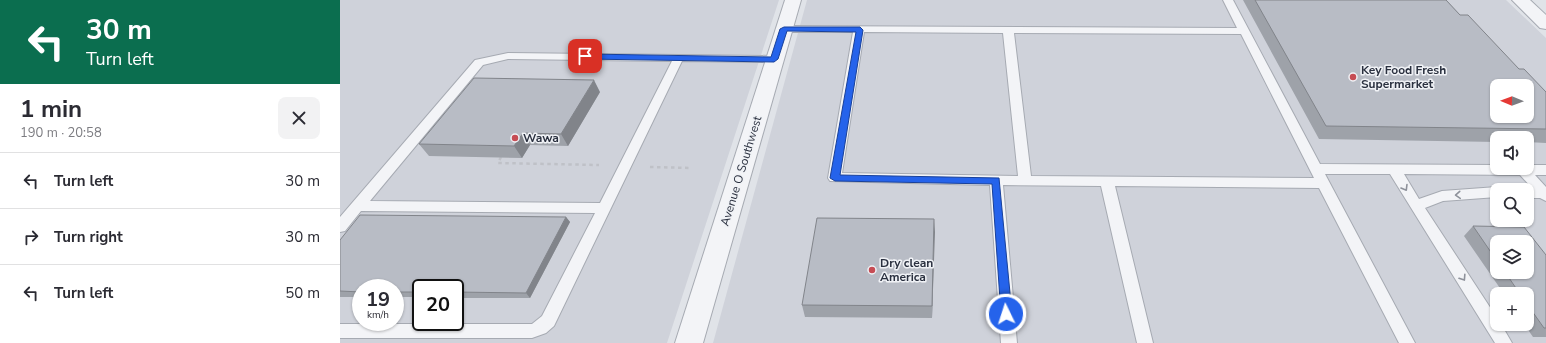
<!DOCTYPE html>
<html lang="en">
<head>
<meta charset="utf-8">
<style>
	:root { --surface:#fff; --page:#f2f2f3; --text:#2b2b33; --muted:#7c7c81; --line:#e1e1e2 }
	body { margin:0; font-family:"Nunito Sans",sans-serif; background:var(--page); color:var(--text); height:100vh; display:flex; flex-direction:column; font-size:15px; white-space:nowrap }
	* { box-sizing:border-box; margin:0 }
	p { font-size:13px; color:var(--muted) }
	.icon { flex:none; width:22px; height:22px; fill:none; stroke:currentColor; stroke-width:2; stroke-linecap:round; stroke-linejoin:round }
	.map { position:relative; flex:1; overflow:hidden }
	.panel { display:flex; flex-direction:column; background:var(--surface); width:340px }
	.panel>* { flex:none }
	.guide { background:#0b6e4f; color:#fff; overflow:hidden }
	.needle { width:26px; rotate:271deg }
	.controls { position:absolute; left:1150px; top:79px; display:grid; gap:8px }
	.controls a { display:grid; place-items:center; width:44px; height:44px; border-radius:8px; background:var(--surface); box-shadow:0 1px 3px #0004; font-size:20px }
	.speed { position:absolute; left:12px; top:279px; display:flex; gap:8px; font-size:20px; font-weight:700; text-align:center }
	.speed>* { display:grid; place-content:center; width:52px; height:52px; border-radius:50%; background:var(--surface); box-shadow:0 1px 3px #0004; line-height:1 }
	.speed small { font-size:10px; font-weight:400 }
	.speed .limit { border:2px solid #111; border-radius:6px; background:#fff; color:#111 }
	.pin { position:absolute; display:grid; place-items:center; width:34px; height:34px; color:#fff; margin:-17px; border-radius:8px; box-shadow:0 2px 6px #0006 }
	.me { position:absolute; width:44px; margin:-22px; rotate:356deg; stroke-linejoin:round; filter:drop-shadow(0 0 3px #0008) }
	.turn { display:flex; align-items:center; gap:14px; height:84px; padding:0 20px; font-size:18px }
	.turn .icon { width:52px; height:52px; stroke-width:2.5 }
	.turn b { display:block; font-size:28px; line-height:34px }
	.round { display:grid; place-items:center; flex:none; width:42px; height:42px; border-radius:8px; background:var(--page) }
	.head { display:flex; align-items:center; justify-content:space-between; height:68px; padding:0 20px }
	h1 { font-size:24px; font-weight:700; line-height:30px }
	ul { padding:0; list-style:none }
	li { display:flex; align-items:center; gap:12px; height:56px; padding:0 20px; border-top:1px solid var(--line) }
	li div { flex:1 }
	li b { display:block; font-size:15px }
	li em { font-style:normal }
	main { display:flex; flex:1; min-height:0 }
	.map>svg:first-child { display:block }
	.built { fill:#cfd2da; fill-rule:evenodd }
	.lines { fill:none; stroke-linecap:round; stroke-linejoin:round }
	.service-casing { stroke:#a6aab2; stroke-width:2 }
	.minor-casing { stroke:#a6aab2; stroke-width:2 }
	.tertiary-casing { stroke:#a6aab2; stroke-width:2 }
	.path { stroke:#bfc1c7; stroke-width:2.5; stroke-dasharray:3.5 3.5; stroke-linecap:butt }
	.service { fill:#f3f4f7; fill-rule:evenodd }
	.minor { fill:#f3f4f7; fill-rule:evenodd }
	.tertiary { fill:#f3f4f7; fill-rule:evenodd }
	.wall { fill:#9ea2a9; fill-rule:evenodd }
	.shaded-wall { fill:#81848a }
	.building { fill:#b8bcc5; stroke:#81848a; fill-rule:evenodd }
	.oneway { stroke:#8e929b }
	.route { fill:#2563eb; stroke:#184099 }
	.poi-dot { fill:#c64c54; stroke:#f0f2f6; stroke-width:1.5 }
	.labels { text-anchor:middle; stroke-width:3; stroke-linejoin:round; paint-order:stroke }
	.poi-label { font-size:12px; font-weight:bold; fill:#2a303f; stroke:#f0f2f6; text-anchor:start }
	.street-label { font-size:12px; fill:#2a303f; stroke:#f0f2f6 }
</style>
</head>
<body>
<main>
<section class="panel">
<div class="guide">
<div class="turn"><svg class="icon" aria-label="left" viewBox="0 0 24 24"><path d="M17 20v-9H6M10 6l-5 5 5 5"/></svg><div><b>30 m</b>Turn left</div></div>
</div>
<div class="head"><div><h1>1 min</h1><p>190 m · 20:58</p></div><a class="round"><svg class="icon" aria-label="close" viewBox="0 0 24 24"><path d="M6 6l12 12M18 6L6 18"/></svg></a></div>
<ul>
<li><svg class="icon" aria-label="left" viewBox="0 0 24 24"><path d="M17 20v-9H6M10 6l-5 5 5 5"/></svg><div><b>Turn left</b></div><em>30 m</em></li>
<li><svg class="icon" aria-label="right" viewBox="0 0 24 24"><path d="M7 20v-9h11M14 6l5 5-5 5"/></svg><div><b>Turn right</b></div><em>30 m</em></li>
<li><svg class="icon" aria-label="left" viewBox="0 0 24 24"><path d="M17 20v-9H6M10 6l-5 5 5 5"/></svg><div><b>Turn left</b></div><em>50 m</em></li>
</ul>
</section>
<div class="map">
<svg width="1206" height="343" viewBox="0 0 1206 343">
	<rect width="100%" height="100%" fill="#e0e3e8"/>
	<path class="built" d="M0 0H439L327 343H0ZM21 288H55V322H21ZM81 288H115V322H81Z
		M467 0H1166L1206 38V343H373ZM1157 86H1187V116H1157ZM1157 138H1187V168H1157ZM1157 190H1187V220H1157ZM1157 242H1187V272H1157ZM1157 294H1187V324H1157Z"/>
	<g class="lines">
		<defs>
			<path id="service" d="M883 0H893L980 164 1157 165V168H1187V165H1206V175H1195L1206 187V201L1200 198H1187V190H1182L1192 188 1180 175 1064 174 1079 199 1102 191 1157 187 1162 188 1163 190H1157V197L1103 201 1085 208 1157 318V324H1161L1172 343H1155L1050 174H985L1075 343H1059L979 188 775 186 813 343H797L761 186 663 185 677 343H661L650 185 490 181 488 178 513 32H444L439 29 444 26 897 28ZM524 32 663 33 678 176 502 173ZM674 33 901 34 974 178 691 176Z
				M168 53 434 56 439 59 434 62 342 61 214 326 206 333 192 338H0V324H192L202 316 255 213 21 211 5 231 0 232V217L135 60ZM168 59 332 61 260 203 30 201 143 65Z"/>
			<path id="minor" d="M1172 0H1190L1206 15V29L1200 28Z"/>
			<path id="tertiary" d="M445 0H461L363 343H335Z"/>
		</defs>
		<use href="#service" class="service-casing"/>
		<use href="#minor" class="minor-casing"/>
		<use href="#tertiary" class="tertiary-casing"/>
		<path class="path" d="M161 157 158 163 259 165
			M310 167 352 168"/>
		<use href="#service" class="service"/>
		<use href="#minor" class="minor"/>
		<use href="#tertiary" class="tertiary"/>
	</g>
	<path class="wall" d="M903 0H1106L1120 15 1179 69 1206 92V143L1187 142V138H1157V142L979 139Z
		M260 92 228 146 190 145 182 158 89 156 79 144Z
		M226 217 230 222 190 298H115V288H81V297H55V288H21V297H0V240Z
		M594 219 592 318 465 317 462 305Z
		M1133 226 1206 255V337H1193L1184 324H1187V294H1164L1124 236ZM1157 242 1187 272H1157Z"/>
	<path class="shaded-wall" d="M254 80 260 92 228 146 221 134Z
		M183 133 190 145 182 158 174 146Z
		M226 217 230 222 190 298 186 293Z
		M594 219 595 232 592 318V306Z"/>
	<path class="building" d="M915 0H1106L1120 15H1128L1179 69H1184L1206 92V129L986 126ZM1157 86H1187V116H1157Z
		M134 78 254 80 221 134 183 133 174 146 79 144Z
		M20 215 226 217 186 293 115 292V288H81V292H55V288H21V292L0 291V240Z
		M477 218 594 219 592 306 462 305Z
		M1133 226 1184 227 1206 255V328H1204L1187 304V294H1180L1165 272H1187V242H1157V261Z"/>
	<defs><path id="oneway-chevron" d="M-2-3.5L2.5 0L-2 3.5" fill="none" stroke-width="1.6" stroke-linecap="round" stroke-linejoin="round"/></defs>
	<g class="oneway">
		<use href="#oneway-chevron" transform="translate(1065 188) rotate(59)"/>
		<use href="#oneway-chevron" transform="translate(1118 195) rotate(176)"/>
		<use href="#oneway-chevron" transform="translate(1123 278) rotate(57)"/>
	</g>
	<path class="route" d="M444 27H520L523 30 500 175 659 178 672 314 670 317H662L661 314 652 184 495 181 490 178 516 32 447 31 438 59 434 62 245 59 242 56 245 54 431 57 440 29Z"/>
	<g class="poi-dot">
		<circle cx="1013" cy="77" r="4"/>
		<circle cx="175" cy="138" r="4"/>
		<circle cx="532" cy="270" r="4"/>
	</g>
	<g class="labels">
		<g class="poi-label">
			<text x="1021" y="74">Key Food Fresh<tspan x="1021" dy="14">Supermarket</tspan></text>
			<text x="183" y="142">Wawa</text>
			<text x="540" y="267">Dry clean<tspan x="540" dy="14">America</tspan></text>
		</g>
		<g class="street-label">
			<text transform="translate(401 171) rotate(-73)" y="4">Avenue O Southwest</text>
		</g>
	</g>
</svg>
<div class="controls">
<a><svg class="needle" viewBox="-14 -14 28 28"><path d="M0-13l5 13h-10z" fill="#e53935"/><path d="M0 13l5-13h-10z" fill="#7c7c81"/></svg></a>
<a><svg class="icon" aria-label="sound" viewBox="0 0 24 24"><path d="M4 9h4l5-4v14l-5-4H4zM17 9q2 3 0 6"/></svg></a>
<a><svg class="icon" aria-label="search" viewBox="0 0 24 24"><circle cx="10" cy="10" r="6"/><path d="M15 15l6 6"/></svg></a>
<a><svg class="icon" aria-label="layers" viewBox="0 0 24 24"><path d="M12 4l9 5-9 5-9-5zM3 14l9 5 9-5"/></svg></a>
<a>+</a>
</div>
<div class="speed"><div>19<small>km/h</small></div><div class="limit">20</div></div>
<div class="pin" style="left:245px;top:56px;background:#d93025"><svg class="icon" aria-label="arrive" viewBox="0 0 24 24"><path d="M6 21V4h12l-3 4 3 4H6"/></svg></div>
<svg class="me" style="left:666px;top:314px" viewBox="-20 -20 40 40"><circle r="17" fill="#2563eb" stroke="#fff" stroke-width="3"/><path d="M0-11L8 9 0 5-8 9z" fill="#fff"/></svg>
</div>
</main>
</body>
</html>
